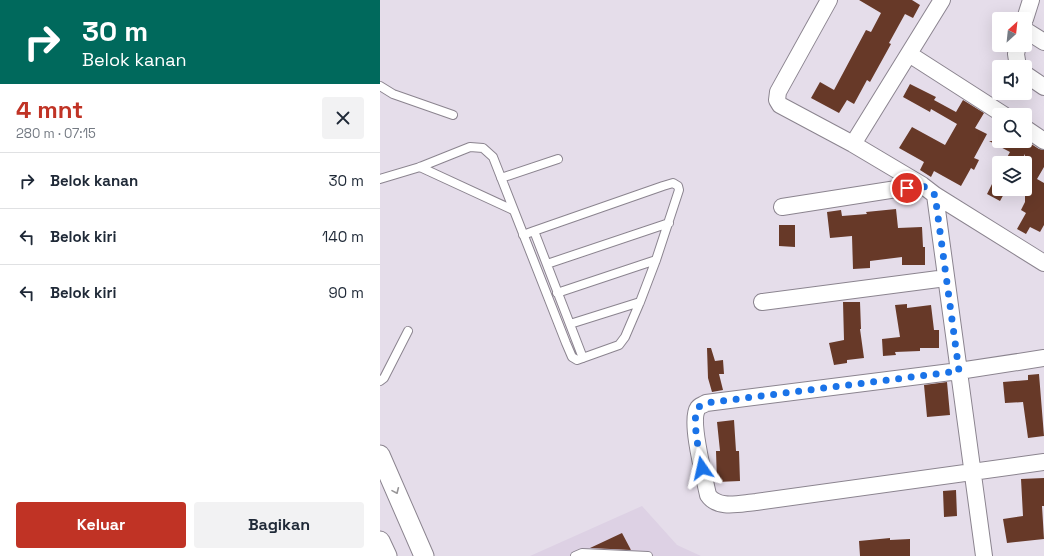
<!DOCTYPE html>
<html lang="id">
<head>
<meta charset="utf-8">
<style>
	:root { --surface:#fff; --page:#f2f2f3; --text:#1f2937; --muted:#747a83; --line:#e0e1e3; --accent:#c03325 }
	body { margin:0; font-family:"Space Grotesk",sans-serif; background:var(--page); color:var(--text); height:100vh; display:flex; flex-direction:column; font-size:15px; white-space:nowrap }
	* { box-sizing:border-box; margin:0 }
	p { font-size:13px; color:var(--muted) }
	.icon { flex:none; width:22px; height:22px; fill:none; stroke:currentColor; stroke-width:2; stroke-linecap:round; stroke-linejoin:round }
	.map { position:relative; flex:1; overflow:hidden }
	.panel { display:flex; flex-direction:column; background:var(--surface); width:380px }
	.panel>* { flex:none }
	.guide { background:#00695c; color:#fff; overflow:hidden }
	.needle { width:26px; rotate:27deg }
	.fabs { position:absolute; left:612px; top:12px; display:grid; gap:8px }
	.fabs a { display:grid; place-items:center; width:40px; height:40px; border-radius:4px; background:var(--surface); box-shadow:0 4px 16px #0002; font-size:20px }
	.pin { position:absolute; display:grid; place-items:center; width:34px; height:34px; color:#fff; margin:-17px; border:2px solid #fff; border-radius:50%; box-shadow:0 1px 4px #0007 }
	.me { position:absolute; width:44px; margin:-22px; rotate:349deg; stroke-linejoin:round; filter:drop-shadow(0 0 3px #0008) }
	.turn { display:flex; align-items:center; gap:14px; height:84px; padding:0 16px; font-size:18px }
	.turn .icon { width:52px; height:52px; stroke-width:2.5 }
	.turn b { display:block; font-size:28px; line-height:34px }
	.round { display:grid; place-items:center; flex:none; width:42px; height:42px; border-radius:4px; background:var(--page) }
	.summary { display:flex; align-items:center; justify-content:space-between; height:68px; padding:0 16px }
	h1 { font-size:24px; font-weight:700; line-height:30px; color:var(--accent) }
	.cta { display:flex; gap:8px; margin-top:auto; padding:8px 16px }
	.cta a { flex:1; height:46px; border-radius:4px; background:var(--accent); color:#fff; font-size:16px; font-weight:700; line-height:46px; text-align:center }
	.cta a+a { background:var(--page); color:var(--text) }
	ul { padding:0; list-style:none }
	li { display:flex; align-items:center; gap:12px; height:56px; padding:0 16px; border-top:1px solid var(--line) }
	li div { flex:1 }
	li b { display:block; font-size:15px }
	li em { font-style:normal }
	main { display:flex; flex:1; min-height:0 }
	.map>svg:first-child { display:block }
	.built { fill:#ddd1e4 }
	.building { fill:#673928 }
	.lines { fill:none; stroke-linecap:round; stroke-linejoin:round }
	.service-casing { stroke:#8b848f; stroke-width:10 }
	.minor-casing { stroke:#8b848f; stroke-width:18 }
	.tertiary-casing { stroke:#8b848f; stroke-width:21 }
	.service { stroke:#fff; stroke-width:8 }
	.minor { stroke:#fff; stroke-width:16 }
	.tertiary { stroke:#fff; stroke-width:19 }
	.oneway { stroke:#989698 }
	.route { stroke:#1a73e8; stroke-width:7; stroke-dasharray:0 12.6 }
</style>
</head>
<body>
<main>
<section class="panel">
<div class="guide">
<div class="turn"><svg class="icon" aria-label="right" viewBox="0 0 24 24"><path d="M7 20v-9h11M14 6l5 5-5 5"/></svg><div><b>30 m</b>Belok kanan</div></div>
</div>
<div class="summary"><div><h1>4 mnt</h1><p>280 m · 07:15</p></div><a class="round"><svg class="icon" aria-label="close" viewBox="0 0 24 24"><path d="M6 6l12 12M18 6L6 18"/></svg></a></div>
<ul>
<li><svg class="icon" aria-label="right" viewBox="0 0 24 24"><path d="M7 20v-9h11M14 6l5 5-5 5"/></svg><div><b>Belok kanan</b></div><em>30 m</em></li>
<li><svg class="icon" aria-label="left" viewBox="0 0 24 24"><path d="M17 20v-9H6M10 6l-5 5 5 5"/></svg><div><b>Belok kiri</b></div><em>140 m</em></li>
<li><svg class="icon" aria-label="left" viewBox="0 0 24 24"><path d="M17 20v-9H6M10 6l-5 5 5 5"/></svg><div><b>Belok kiri</b></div><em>90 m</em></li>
</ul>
<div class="cta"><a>Keluar</a><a>Bagikan</a></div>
</section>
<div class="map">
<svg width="664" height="556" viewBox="0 0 664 556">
	<rect width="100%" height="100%" fill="#e5ddea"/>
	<path class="built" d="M262 506 297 545 321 556H150Z"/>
	<path class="building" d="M479 0H532L540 5 533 18 525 14 509 43 511 44 490 82 487 80 474 104 467 100 459 113 431 98 440 82 454 90 486 30 491 32 501 13Z
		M530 84 556 97 554 100 576 112 583 100 604 113 595 128 607 134 594 158 599 160 594 170 591 168 581 186 554 171 551 177 540 170 544 162 519 148 532 127 565 145 577 124 551 109 550 112 523 97Z
		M645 140 659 149 664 150V167L657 179 664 183V225L660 232 650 227 646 234 637 229 646 213 641 210 645 202V154L640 163H624L630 152 609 141H645Z
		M612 184 625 192 620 201 607 194Z
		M516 209 518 228 542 227 543 247H545V265H522V257L490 261V268L473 269 472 236 450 238 447 212 461 210 462 216 487 214 486 212Z
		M399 225H415V247L399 246Z
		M463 302H480L481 329H480L484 358 467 360V363L454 365 449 343 464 340Z
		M527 304V308L551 305 554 330H559V348H540V351L515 352 516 355 503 356 502 339 520 337 515 305Z
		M327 348H331L335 361 343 360 344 374H339L343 390 332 392 328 378Z
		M659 374 664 436 648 438 643 402 625 403 623 382 648 380V375Z
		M567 382 570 415 547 417 544 385Z
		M354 420 356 451H359L360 481 337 482 336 451H340L337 422Z
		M664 478V506H662L664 539 627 543 623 519 643 516 641 479Z
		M576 490 577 516 564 517 563 491Z
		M242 533 251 550 210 548Z
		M510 538V540L530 539V556H480L479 541Z"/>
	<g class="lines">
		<defs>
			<path id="service" d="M0 86 13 94 73 115
				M40 167 133 210
				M121 178 178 159
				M0 179 40 167 90 147 103 148 113 157 186 343 192 357 197 360 239 345 245 337 260 302 276 260 299 190 298 186 293 183 283 186 154 231
				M143 235 154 231 203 358
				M167 264 289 223
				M177 293 276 260
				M190 324 260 302
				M0 381 4 378 28 331
				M195 556 202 553 268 556"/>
			<path id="minor" d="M449 0 398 92 397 100 400 105 473 144 542 185 555 195 664 263
				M645 19 651 0
				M645 30 664 42
				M638 45 636 54 638 67
				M529 54 624 115
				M645 74 664 87
				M645 128 664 141
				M473 144 562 0
				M555 195 604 556
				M402 207 542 185
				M382 302 566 278
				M664 358 579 371 326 403C323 405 319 406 318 408 309 420 325 480 328 495 338 510 361 503 376 502L664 462"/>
			<path id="tertiary" d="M0 455 44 556
				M0 541 7 556"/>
		</defs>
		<use href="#service" class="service-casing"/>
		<use href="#minor" class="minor-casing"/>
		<use href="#tertiary" class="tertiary-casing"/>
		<use href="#service" class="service"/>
		<use href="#minor" class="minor"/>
		<use href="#tertiary" class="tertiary"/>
	</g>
	<defs><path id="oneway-chevron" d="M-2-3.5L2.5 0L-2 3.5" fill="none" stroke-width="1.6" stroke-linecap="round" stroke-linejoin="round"/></defs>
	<use class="oneway" href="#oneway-chevron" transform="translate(16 491) rotate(66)"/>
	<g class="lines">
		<path class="route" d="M322 468C320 457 311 417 318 408 319 406 323 405 326 403L579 371 555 195 542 185 527 188"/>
	</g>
</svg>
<div class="fabs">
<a><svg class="needle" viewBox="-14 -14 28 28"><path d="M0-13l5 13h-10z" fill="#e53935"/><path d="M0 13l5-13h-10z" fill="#747a83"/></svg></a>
<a><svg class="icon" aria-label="sound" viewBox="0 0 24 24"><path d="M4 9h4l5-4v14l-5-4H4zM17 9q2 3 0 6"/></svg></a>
<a><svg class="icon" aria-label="search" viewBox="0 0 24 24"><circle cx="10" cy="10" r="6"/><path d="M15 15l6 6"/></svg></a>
<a><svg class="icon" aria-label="layers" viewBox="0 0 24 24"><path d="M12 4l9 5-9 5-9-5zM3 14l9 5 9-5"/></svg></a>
</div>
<div class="pin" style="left:527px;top:188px;background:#d93025"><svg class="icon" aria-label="arrive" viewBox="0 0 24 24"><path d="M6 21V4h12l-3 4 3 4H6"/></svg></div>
<svg class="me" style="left:322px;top:468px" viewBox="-20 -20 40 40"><path d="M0-17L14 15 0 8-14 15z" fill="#1a73e8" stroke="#fff" stroke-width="4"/></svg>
</div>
</main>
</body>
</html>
